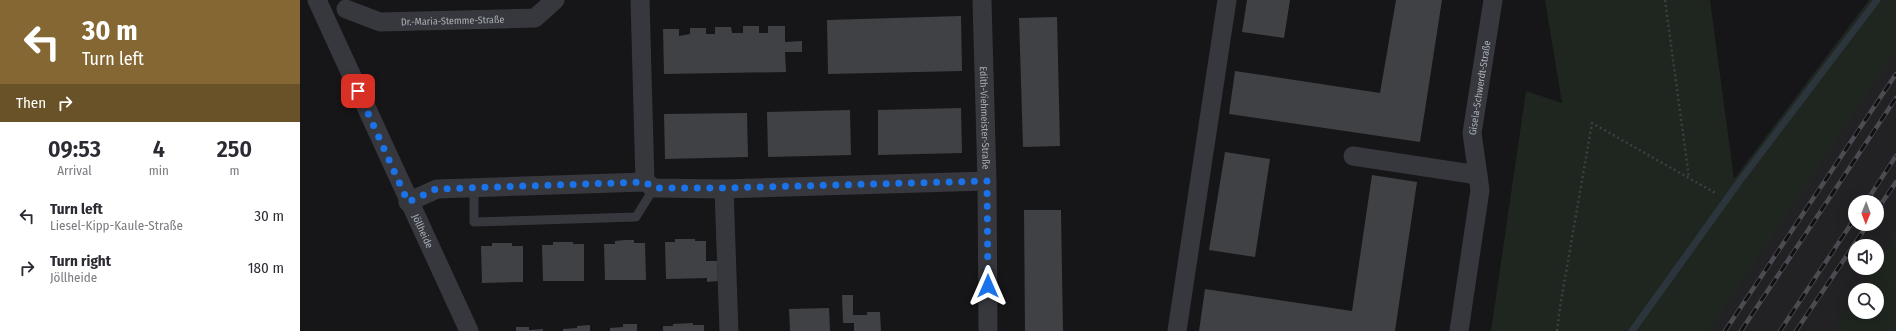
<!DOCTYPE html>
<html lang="en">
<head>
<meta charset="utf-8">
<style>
	:root { --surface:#fff; --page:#f7f7f7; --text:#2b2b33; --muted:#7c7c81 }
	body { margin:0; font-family:"Fira Sans Condensed",sans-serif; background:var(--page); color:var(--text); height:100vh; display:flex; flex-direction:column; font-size:15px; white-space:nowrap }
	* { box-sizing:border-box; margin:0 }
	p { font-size:13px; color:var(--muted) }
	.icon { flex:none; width:22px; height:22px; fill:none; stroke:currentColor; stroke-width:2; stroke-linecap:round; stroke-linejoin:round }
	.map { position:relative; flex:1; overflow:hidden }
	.sheet { display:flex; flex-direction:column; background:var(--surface); width:300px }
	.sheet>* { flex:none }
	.top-card { background:#856733; color:#fff; overflow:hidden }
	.needle { width:26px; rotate:181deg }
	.tools { position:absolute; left:1548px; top:195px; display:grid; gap:8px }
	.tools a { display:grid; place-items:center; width:36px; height:36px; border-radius:50%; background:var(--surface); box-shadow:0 4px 16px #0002; font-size:20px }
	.pin { position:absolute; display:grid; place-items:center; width:34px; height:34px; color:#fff; margin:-17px; border-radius:8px; box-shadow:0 2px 6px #0006 }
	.me { position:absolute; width:44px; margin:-22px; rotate:0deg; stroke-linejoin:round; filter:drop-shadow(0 0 3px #0008) }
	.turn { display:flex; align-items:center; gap:14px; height:84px; padding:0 16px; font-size:18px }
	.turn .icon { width:52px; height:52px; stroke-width:2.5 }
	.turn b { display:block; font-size:28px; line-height:34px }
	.then { display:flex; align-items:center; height:38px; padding:0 16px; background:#0003; gap:8px; font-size:15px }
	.eta { display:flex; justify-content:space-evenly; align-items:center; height:68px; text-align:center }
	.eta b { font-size:24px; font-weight:600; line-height:28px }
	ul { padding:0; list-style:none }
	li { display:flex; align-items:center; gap:12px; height:52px; padding:0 16px }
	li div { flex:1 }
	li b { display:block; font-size:15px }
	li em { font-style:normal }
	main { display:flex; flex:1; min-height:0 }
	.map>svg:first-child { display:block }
	.built { fill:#222225; fill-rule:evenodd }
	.green { fill:#1e261f }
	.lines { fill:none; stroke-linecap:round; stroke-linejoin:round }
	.stream { stroke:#2c353c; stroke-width:7 }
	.building { fill:#404145 }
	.path { stroke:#3d3f44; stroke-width:2.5; stroke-dasharray:2 3; stroke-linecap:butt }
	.lane { stroke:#37383d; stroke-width:9 }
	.street { stroke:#37383d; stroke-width:19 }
	.rail-casing { stroke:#4a4c52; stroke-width:4.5 }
	.rail { stroke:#111113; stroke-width:3; stroke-dasharray:9; stroke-linecap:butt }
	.route { stroke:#1a73e8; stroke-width:7; stroke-dasharray:0 12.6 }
	.labels { text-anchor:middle; stroke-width:4; stroke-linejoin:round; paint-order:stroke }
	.street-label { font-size:10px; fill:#a8adb8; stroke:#111113 }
</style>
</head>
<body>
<main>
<section class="sheet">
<div class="top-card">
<div class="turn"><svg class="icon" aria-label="left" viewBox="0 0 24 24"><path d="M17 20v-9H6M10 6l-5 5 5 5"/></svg><div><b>30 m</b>Turn left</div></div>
<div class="then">Then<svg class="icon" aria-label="right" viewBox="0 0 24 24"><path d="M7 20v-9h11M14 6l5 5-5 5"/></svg></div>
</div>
<div class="eta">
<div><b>09:53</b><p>Arrival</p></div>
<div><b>4</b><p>min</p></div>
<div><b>250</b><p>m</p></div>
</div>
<ul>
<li><svg class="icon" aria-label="left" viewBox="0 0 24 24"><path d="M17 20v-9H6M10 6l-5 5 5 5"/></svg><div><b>Turn left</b><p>Liesel-Kipp-Kaule-Straße</p></div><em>30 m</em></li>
<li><svg class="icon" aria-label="right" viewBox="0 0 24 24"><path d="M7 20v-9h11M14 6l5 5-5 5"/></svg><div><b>Turn right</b><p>Jöllheide</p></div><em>180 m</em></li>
</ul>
</section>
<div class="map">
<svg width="1596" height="331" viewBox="0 0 1596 331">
	<rect width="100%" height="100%" fill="#161618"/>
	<path class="built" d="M1569 0H1596V331H1320ZM1555 202H1577V224H1555ZM1555 246H1577V268H1555ZM1555 290H1577V312H1555Z"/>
	<path class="green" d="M1245 0H1410L1434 179 1569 0H1596V51L1410 331H1191L1226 91 1262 103Z
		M1596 236V331H1533L1555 298V312H1577V290H1560L1575 268H1577V264Z"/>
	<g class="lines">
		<path class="stream" d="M1332 331 1439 182 1577 0"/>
	</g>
	<path class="building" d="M947 0H990L984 38 942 32Z
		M1096 0H1142L1120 142 929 114 935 71 1080 93Z
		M661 16 662 71 528 74 527 20Z
		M757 17 760 146 723 147 719 18Z
		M443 26H459V33H468V26H485V42L502 41V52H485L486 72 364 74 363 29H379V36L390 34V28H406V34H415V27H431L432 33H443Z
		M661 108 662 153 578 155V110Z
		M550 110 551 155 468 157 467 112Z
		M447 113 448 157 365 159 364 114Z
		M925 152 970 159 955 257 909 250Z
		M1072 175 1117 182 1095 331H899L905 289 1052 311Z
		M724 210H761L763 331H725Z
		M375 239H395V241H406V261H417L418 281 407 282V278L366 279 365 242H375Z
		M325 240H334V243H345L346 280H305L304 244H315V241Z
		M253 242H273V244H284V281H243L242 245H253Z
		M192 243H212V246H223V282L182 283 181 246H192Z
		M542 295H553V315H567V312H580L581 331H554V323H543Z
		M529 308 530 331H490L489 309Z
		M393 323V325H404V331H363V326H373V324Z
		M323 324H337V331H310V328L323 327Z
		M290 325V331H263V329L277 328V326Z
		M216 327H229V330L243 329V331H216Z"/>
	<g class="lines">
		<path class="path" d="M1365 0 1389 178
			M1257 331 1260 307 1292 123 1417 194"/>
		<path class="lane" d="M174 187V222L336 217 354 188"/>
		<g class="street">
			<path id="s1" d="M17 0 169 331"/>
			<path d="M340 0 345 182"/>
			<path id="s2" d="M682 0 687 181 688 331"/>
			<path id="s3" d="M46 9 80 22 235 18 255 0"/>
			<path d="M1053 156 1178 175"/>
			<path d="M424 189 429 331"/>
			<path d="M108 202 137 189 345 182 354 188 424 189 687 181"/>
			<path d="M877 331 927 0"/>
			<path id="s4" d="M1159 331 1180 190 1172 133 1193 0"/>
		</g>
		<defs>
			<path id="rail" d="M1566 202 1596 156
				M1577 210 1596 182
				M1425 331 1596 74
				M1441 331 1596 98
				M1480 331 1555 218
				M1496 331 1568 224"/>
		</defs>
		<use href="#rail" class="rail-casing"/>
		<use href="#rail" class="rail"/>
	</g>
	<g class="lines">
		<path class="route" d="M58 91 108 202 136 189 345 182 354 188H424L687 181 688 286"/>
	</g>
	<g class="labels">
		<g class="street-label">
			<text dy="4" stroke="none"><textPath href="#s3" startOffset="109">Dr.-Maria-Stemme-Straße</textPath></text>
			<text dy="4" stroke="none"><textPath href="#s4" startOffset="246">Gisela-Schwerdt-Straße</textPath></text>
			<text dy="4" stroke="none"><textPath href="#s2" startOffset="118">Edith-Viehmeister-Straße</textPath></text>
			<text dy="4" stroke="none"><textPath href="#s1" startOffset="254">Jöllheide</textPath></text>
		</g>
	</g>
</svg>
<div class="tools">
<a><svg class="needle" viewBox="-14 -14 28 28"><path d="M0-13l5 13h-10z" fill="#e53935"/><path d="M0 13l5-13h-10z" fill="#7c7c81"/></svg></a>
<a><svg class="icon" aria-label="sound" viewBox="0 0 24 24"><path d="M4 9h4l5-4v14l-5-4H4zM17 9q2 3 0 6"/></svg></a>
<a><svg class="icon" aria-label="search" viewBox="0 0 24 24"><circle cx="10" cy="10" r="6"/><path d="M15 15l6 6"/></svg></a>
</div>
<div class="pin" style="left:58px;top:91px;background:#d93025"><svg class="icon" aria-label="arrive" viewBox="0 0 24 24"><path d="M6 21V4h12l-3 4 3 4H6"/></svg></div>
<svg class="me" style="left:688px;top:286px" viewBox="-20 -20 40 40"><path d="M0-17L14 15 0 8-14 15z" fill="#1a73e8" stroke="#fff" stroke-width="4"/></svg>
</div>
</main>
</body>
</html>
